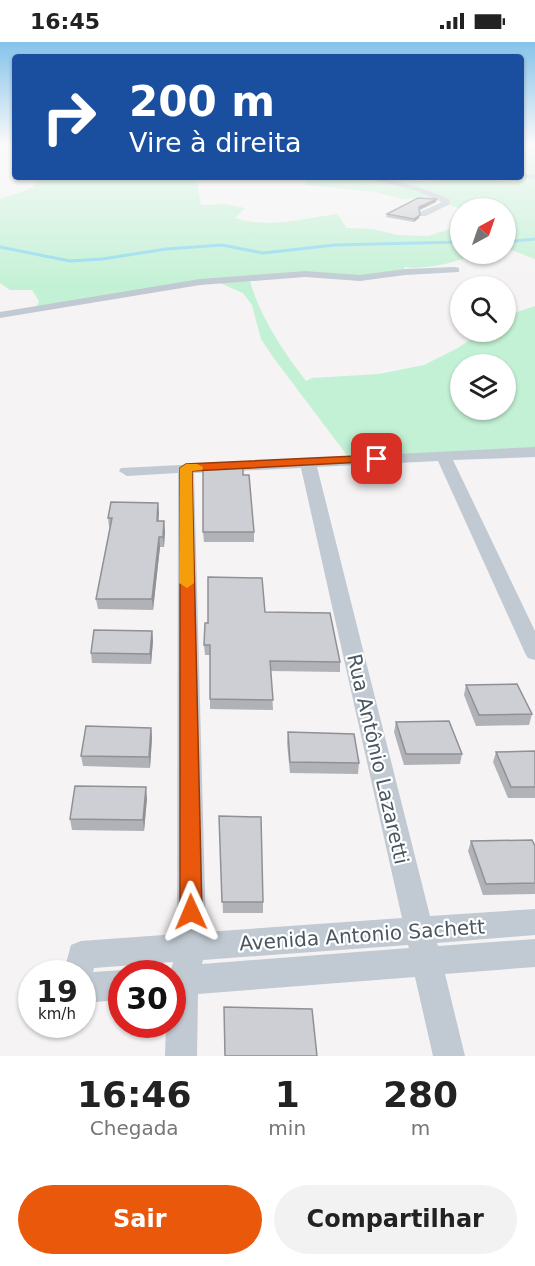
<!DOCTYPE html>
<html lang="pt">
<head>
<meta charset="utf-8">
<style>
	:root { --surface:#fff; --page:#f2f2f2; --text:#222; --muted:#767676; --accent:#ea580c }
	body { margin:0; font-family:"DejaVu Sans",sans-serif; background:var(--page); color:var(--text); height:100vh; display:flex; flex-direction:column; font-size:22px; white-space:nowrap }
	* { box-sizing:border-box; margin:0 }
	p { font-size:20px; color:var(--muted) }
	.icon { flex:none; width:33px; height:33px; fill:none; stroke:currentColor; stroke-width:2; stroke-linecap:round; stroke-linejoin:round }
	.map { position:relative; height:1014px; overflow:hidden }
	.details { display:flex; flex-direction:column; background:var(--surface); flex:1 }
	.details>* { flex:none }
	.top-card { position:absolute; left:12px; top:12px; width:512px; height:126px; border-radius:6px; box-shadow:0 2px 4px #0004; background:#1a4fa0; color:#fff; overflow:hidden }
	.needle { width:39px; rotate:40deg }
	.fabs { position:absolute; left:450px; top:156px; display:grid; gap:12px }
	.fabs a { display:grid; place-items:center; width:66px; height:66px; border-radius:50%; background:var(--surface); box-shadow:0 2px 4px #0004; font-size:30px }
	.speed { position:absolute; left:18px; top:918px; display:flex; gap:12px; font-size:30px; font-weight:700; text-align:center }
	.speed>* { display:grid; place-content:center; width:78px; height:78px; border-radius:50%; background:var(--surface); box-shadow:0 2px 4px #0004; line-height:1 }
	.speed small { font-size:15px; font-weight:400 }
	.speed .limit { border:9px solid #d22; background:#fff; color:#111 }
	.pin { position:absolute; display:grid; place-items:center; width:51px; height:51px; color:#fff; margin:-26px; border-radius:12px; box-shadow:0 3px 9px #0006 }
	.me { position:absolute; width:66px; margin:-33px; rotate:359deg; stroke-linejoin:round; filter:drop-shadow(0 0 4px #0008) }
	.turn { display:flex; align-items:center; gap:21px; height:126px; padding:0 18px; font-size:27px }
	.turn .icon { width:78px; height:78px; stroke-width:2.5 }
	.turn b { display:block; font-size:42px; line-height:51px }
	.eta { display:flex; justify-content:space-evenly; align-items:center; height:102px; text-align:center }
	.eta b { font-size:36px; font-weight:800; line-height:42px }
	.action { display:flex; gap:12px; margin-top:auto; padding:12px 18px }
	.action a { flex:1; height:69px; border-radius:36px; background:var(--accent); color:#fff; font-size:24px; font-weight:800; line-height:69px; text-align:center }
	.action a+a { background:var(--page); color:var(--text) }
	.status { display:flex; justify-content:space-between; align-items:center; height:42px; padding:0 30px; background:var(--surface); direction:ltr }
	.status svg { height:16px; fill:currentColor }
	.map>svg:first-child { display:block }
	.green { fill:#c3f1d5; fill-rule:evenodd }
	.lines { fill:none; stroke-linecap:round; stroke-linejoin:round }
	.stream-far1 { stroke:#90daee; stroke-width:2 }
	.stream { stroke:#90daee; stroke-width:3 }
	.minor { fill:#c1cad2; fill-rule:evenodd }
	.wall { fill:#b0b2b7 }
	.shaded-wall { fill:#909195 }
	.building { fill:#cdcfd5; stroke:#909195; stroke-width:1.5 }
	.route { fill:#ea580c; stroke:#983908; stroke-width:1.5 }
	.slow { fill:#f59e0b }
	.labels { text-anchor:middle; stroke-width:4.5; stroke-linejoin:round; paint-order:stroke }
	.near-street-label { font-size:20px; fill:#4a5661; stroke:#fff }
</style>
</head>
<body>
<div class="status"><b>16:45</b><svg viewBox="0 0 49 12"><path d="M0 12V9h3v3zM5 12V6h3v6zM10 12V3h3v9zM15 12V0h3v12zM26 1h20v11H26zM47 4h2v5h-2z"/></svg></div>
<div class="map">
<svg width="535" height="1014" viewBox="0 0 535 1014">
	<rect width="100%" height="100%" fill="#f5f3f3"/>
	<path class="green" d="M521 103H535V217L506 206V166C482 166 455 173 440 155L402 157 375 150 305 143 307 135H365L431 140 439 138 440 135H480L481 137 516 141 521 139 517 136 520 135Z
		M41 135H196L201 163 225 162 245 166 235 176C270 187 303 176 338 172L346 186 373 187 397 193 428 194 450 187 460 173V212H478C454 220 429 228 404 225L405 230 360 236 305 232 249 236C259 274 283 309 306 339L312 336 379 332 424 323 458 306 481 290H506V274L535 264V407L349 416 273 315 261 297 252 263 243 251 215 239 36 266 39 259 32 248H10L0 241V157L30 147ZM460 322H506V368H460Z"/>
	<g class="lines">
		<path class="stream-far1" d="M492 161 493 166"/>
		<path class="stream" d="M506 200 535 197
			M0 205 70 219 102 217 166 207 222 203 263 211 335 203 460 200"/>
		<path class="minor" d="M520 132H535V136H517L520 135Z
			M361 135C392 135 421 145 449 157L450 162 426 174H420V170L442 160 417 149Z
			M455 225 459 226V230L405 233 360 239 305 235 200 243 0 276V270L200 237 305 229 360 233 405 227Z
			M535 405V415L453 418 535 589V618L528 616 525 611 438 419 317 425 430 874 535 867V893L437 901 438 904 535 897V925L445 932 465 1014H433L415 935 198 952 197 1014H165L166 982H172V932H162L172 925 173 920 94 926 93 930 122 928 130 932H122V958L82 961V932H63L71 903 81 899 177 892 178 431 127 434 119 429 121 426ZM301 426 402 876 206 890 194 431ZM408 903 409 906 202 922 203 918Z"/>
	</g>
	<path class="wall" d="M436 160 420 168 419 176 414 180 386 175 387 172Z
		M243 433 254 490V500H204L203 490Z
		M159 470 158 479 165 489 164 505H160L153 568 98 567 96 557 110 485H109L108 476Z
		M265 570 340 620V630L271 629 273 668 210 667V613H205L204 603 208 581Z
		M152 589 153 599 151 622 92 621 91 611Z
		M466 643 532 672 529 683 476 684 464 653Z
		M396 680 462 712 460 722 404 723 394 690Z
		M151 686 152 696 150 726 83 724 81 714Z
		M288 690 359 721 358 732 290 731 287 701Z
		M535 709V756H508L493 720 496 710Z
		M147 756 144 789 72 788 70 777Z
		M219 774 263 860V871H223Z
		M471 799 535 804V852L483 853 468 809Z"/>
	<path class="shaded-wall" d="M437 157 436 160 419 168V165Z
		M420 173 419 176 414 180V177Z
		M158 461 159 470 158 489 157 479Z
		M164 479 165 489 164 505 163 495Z
		M159 495 160 505 153 568 152 557Z
		M152 589 153 599 151 622 150 612Z
		M151 686 152 696 150 726 149 715Z
		M146 745 147 756 144 789 143 778Z"/>
	<path class="building" d="M418 156 437 157 419 165 420 173 414 177 387 172Z
		M203 426H243V433H249L254 490H203Z
		M111 460 158 461 157 479H164L163 495H159L152 557H96L112 476H108Z
		M208 535 262 536 265 570 330 571 340 620 270 619 273 658 210 657V603H204L205 581H208Z
		M94 588 152 589 150 612 91 611Z
		M517 642 532 672 479 673 466 643Z
		M449 679 462 712H406L396 680Z
		M86 684 151 686 149 715 81 714Z
		M288 690 354 692 359 721 290 720Z
		M535 709V745H511L496 710Z
		M75 744 146 745 143 778 70 777Z
		M219 774 261 775 263 860H222Z
		M532 798 535 804V841L486 842 471 799Z
		M224 965 312 967 317 1014H225Z"/>
	<linearGradient id="sky" x2="0" y2="1"><stop stop-color="#85c3ea"/><stop offset="0.42" stop-color="#fafafa"/><stop offset="1" stop-color="#fafafa" stop-opacity="0"/></linearGradient>
	<rect width="535" height="245" fill="url(#sky)"/>
	<path class="route" d="M377 413 382 415V419L192 429 202 870 199 877 191 880 184 877 180 870V426L186 422Z"/>
	<path class="slow" d="M186 422H197L203 425 202 428 192 429 194 541 187 546 179 541 180 426Z"/>
	<g class="labels">
		<g class="near-street-label">
			<text transform="translate(378 717) rotate(77)" y="7">Rua Antônio Lazaretti</text>
			<text transform="translate(362 893) rotate(-4)" y="7">Avenida Antonio Sachett</text>
		</g>
	</g>
</svg>
<div class="fabs">
<a><svg class="needle" viewBox="-14 -14 28 28"><path d="M0-13l5 13h-10z" fill="#e53935"/><path d="M0 13l5-13h-10z" fill="#767676"/></svg></a>
<a><svg class="icon" aria-label="search" viewBox="0 0 24 24"><circle cx="10" cy="10" r="6"/><path d="M15 15l6 6"/></svg></a>
<a><svg class="icon" aria-label="layers" viewBox="0 0 24 24"><path d="M12 4l9 5-9 5-9-5zM3 14l9 5 9-5"/></svg></a>
</div>
<div class="speed"><div>19<small>km/h</small></div><div class="limit">30</div></div>
<div class="pin" style="left:377px;top:417px;background:#d93025"><svg class="icon" aria-label="arrive" viewBox="0 0 24 24"><path d="M6 21V4h12l-3 4 3 4H6"/></svg></div>
<svg class="me" style="left:191px;top:870px" viewBox="-20 -20 40 40"><path d="M0-17L14 15 0 8-14 15z" fill="#ea580c" stroke="#fff" stroke-width="4"/></svg>
<div class="top-card">
<div class="turn"><svg class="icon" aria-label="right" viewBox="0 0 24 24"><path d="M7 20v-9h11M14 6l5 5-5 5"/></svg><div><b>200 m</b>Vire à direita</div></div>
</div>
</div>
<section class="details">
<div class="eta">
<div><b>16:46</b><p>Chegada</p></div>
<div><b>1</b><p>min</p></div>
<div><b>280</b><p>m</p></div>
</div>
<div class="action"><a>Sair</a><a>Compartilhar</a></div>
</section>
</body>
</html>
